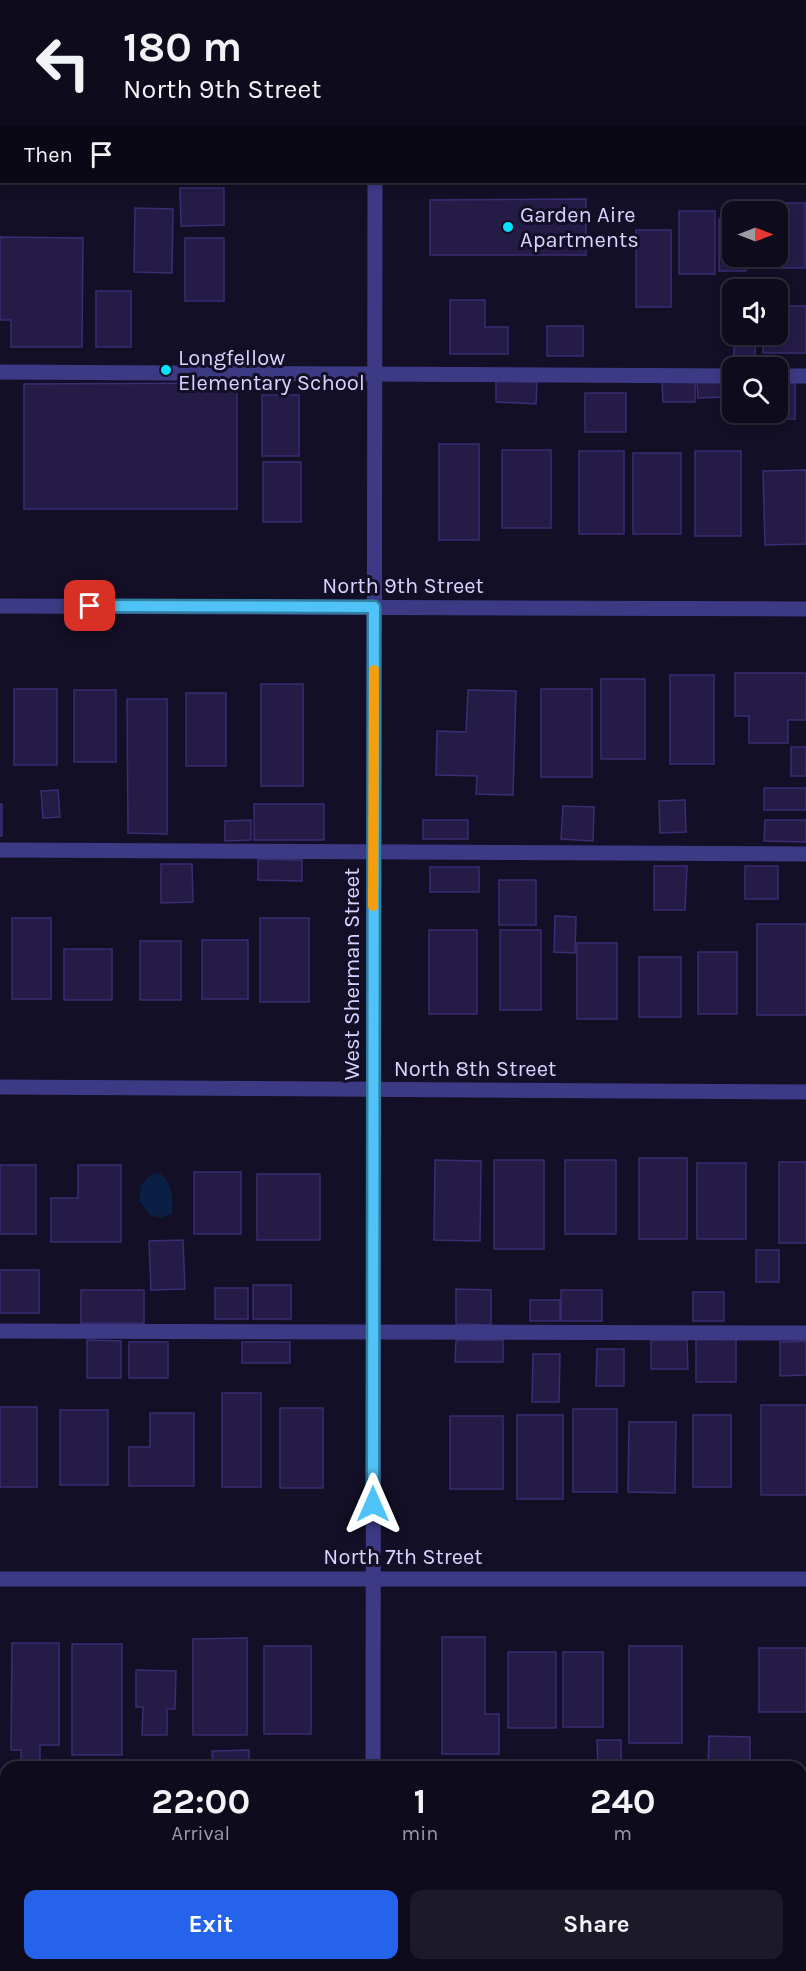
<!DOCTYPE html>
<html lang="en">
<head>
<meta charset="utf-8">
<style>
	:root { --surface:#0e0b1c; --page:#1c1929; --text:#f1f3f6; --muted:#9b9ba3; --line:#2e2b3b; --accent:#2563eb }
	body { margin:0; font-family:Karla,sans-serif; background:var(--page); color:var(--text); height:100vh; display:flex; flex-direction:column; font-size:22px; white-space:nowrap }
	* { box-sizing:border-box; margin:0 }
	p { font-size:20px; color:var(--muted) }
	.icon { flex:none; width:33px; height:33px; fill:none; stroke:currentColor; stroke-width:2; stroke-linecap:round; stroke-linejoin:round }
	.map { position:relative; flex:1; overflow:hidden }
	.sheet { position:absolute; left:0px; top:1761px; width:807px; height:210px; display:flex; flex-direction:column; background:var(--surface); border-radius:18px 18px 0 0; box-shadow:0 3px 9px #0003,0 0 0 2px var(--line) }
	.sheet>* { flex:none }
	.top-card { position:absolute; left:0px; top:0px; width:807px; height:183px; box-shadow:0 3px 9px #0003,0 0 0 2px var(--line); background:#0e0b1c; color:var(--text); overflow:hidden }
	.needle { width:39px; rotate:90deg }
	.controls { position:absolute; left:722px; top:201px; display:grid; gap:12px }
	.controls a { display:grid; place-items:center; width:66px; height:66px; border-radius:12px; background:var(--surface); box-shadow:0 3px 9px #0003,0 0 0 2px var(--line); font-size:30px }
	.pin { position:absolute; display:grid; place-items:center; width:51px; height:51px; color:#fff; margin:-26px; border-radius:12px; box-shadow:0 3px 9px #0006 }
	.me { position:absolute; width:66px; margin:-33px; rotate:0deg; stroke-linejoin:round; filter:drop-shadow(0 0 4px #0008) }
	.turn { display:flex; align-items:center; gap:21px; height:126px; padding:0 24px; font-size:27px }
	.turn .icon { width:78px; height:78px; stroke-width:2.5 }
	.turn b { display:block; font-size:42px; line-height:51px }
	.then { display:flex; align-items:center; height:57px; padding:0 24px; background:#0003; gap:12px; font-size:22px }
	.eta { display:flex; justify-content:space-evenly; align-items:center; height:102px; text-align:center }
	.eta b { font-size:36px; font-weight:700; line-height:42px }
	.action { display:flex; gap:12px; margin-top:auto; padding:12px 24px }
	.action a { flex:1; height:69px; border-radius:12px; background:var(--accent); color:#fff; font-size:24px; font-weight:700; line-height:69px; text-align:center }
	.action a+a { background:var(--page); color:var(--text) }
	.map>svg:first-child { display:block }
	.water { fill:#0a1f44 }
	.building { fill:#241b47; stroke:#3b2d73; stroke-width:1.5 }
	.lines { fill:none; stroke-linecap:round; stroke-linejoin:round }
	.service { stroke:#3d3a85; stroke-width:15 }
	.minor { stroke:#3d3a85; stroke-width:15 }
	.tertiary { stroke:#3d3a85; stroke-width:15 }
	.route-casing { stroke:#337fa1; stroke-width:15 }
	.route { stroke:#4fc3f7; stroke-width:10 }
	.slow { stroke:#f59e0b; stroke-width:10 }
	.poi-dot { fill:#00e5ff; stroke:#130f26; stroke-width:2 }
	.labels { text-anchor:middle; stroke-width:6; stroke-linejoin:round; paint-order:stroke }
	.poi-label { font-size:22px; fill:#d9d4ff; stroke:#130f26; text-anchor:start }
	.street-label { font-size:22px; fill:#d9d4ff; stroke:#130f26 }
</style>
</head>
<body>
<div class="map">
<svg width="806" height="1971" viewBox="0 0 806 1971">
	<rect width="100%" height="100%" fill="#130f26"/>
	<path class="water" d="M160 1173C173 1186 173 1196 172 1213L162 1218 151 1216 139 1201 141 1185 150 1175Z"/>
	<path class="building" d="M10 0H45V2H10Z
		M60 0H109V2H60Z
		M146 0H190V2H146Z
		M214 0H242V2H214Z
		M425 0H495V2H425Z
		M509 0H557V2H509Z
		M577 0H624V2H577Z
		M654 0H693V2H654Z
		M713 0H761V2H713Z
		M781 0H806V57V2Z
		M180 188H224V225L181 226Z
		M586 199V255H430V200Z
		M765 203H805V268H765V256H777V212H765Z
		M135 208 173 209 172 273 134 272Z
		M679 211H715V274H679Z
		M719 219H732V256H746V271H719Z
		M636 230H671V307H636Z
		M0 237 83 238 82 347H11V320H0Z
		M185 238H224V301H185Z
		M96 291H131V347H96Z
		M450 300H485V327H508V354H450Z
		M777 306H806V353H763V334H777Z
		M547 326H583V356H547Z
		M734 334H755V358H734Z
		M695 380V402H663L662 381Z
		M496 381 537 382 536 404 496 402Z
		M777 381H795V419H765V412H777Z
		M697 382H727V397L698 398Z
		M237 383V509H24V384Z
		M585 393H626V432H585Z
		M262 395H299V456H262Z
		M439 444H479V540H439Z
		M502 450H551V528H502Z
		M579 451H624V534H579Z
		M695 451H741V536H695Z
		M633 453H681V534H633Z
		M263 462H301V522H263Z
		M806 470V544L765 545 763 471Z
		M735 673H806V720H788V743H749V716H735Z
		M670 675H714V764H670Z
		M601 679H645V759H601Z
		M261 684H303V786H261Z
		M14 689H57V765H14Z
		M541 689H592V777H541Z
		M74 690H116V762H74Z
		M468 690 516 691 513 795 476 794 477 776 436 775 437 731 466 732Z
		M186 693H226V766H186Z
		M127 699H167V834L128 833Z
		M791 747H806V776H791Z
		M764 788H806V810H764Z
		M58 790 60 817 43 818 41 791Z
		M685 800 686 832 660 833 659 801Z
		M0 804H2V836H0Z
		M254 804H324V840H254Z
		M563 806 594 807 593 841 561 839Z
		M251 820V840L225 841V821Z
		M423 820H468V839H423Z
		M765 820H806V842L764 841Z
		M258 859 302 860V881L258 880Z
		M161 864H192L193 902 161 903Z
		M654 866H687L685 910H654Z
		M745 866H778V899H745Z
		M430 867H479V892H430Z
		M499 880H536V925H499Z
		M555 916 576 917 575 953 554 952Z
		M12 918H51V999H12Z
		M260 918H309V1002H260Z
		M757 924H806V1015H757Z
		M429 930H477V1014H429Z
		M500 930H541V1010H500Z
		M202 940H248V999H202Z
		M140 941H181V1000H140Z
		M577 943H617V1019H577Z
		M64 949H112V1000H64Z
		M698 952H737V1014H698Z
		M639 957H681V1017H639Z
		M639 1158H687V1239H639Z
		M435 1160 481 1161 480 1241 434 1240Z
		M494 1160H544V1249H494Z
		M565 1160H616V1234H565Z
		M779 1162H806V1243H779Z
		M697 1163H746V1239H697Z
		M0 1165H36V1234H0Z
		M78 1165H121V1242H51V1198H78Z
		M194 1172H241V1234H194Z
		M257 1174H320V1240H257Z
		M183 1240 185 1289 151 1290 149 1241Z
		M756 1250H779V1282H756Z
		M0 1270H39V1313H0Z
		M253 1285H291V1319H253Z
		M215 1288H248V1319H215Z
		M456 1289 491 1290V1325L456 1324Z
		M81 1290H144V1323H81Z
		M561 1290H602V1321H561Z
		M693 1292H724V1321H693Z
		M530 1300H560V1321H530Z
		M696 1339H736V1382H696Z
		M87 1340 121 1341V1378H87Z
		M456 1340H503V1362H455Z
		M651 1340H687L688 1369H651Z
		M806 1341V1375L780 1376V1342Z
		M129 1342H168V1378H129Z
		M242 1342H290V1363H242Z
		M597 1349H624V1386H596Z
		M533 1354H560L559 1402H532Z
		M222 1393H261V1487H222Z
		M761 1405H806V1495H761Z
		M0 1407H37V1487H0Z
		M280 1408H323V1488H280Z
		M573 1409H617V1492H573Z
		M60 1410H108V1485H60Z
		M150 1413H194V1486H129V1447H150Z
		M517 1415H563V1499H517Z
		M693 1415H731V1487H693Z
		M450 1416H503V1489H450Z
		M629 1422H676L675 1493 628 1492Z
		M442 1637H485V1714H499V1754H442Z
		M247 1638V1735H193V1639Z
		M12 1643H59V1745H40V1767H21V1750H11Z
		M72 1644H122V1755H72Z
		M264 1646H311V1734H264Z
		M629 1646H682V1743H629Z
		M759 1648H806V1712H759Z
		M508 1652H556V1728H508Z
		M563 1652H603V1727H563Z
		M136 1670 176 1671 175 1709H167V1735H142L143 1707H136Z
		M709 1736 750 1737V1767H708Z
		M597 1740H621V1767H598Z
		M249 1750V1767H213L212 1751Z
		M657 1760H693V1767H657Z
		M801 1896H806V1966H744L801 1965Z
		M0 1898H6V1965H58V1971H0Z
		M237 1965H304V1971H237Z
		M440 1965H484V1971H440Z
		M521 1965H569V1971H521Z
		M598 1965H640V1971H598Z"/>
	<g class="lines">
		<path class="service" d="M0 372 732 376
			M777 376H806
			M0 850 806 854
			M0 1331 806 1333
			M0 1817H6
			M801 1821H806"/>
		<path class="minor" d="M375 0V2
			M0 129H2
			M0 606 806 609
			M0 1579H806
			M373 1767 375 182
			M372 1971V1965"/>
		<path class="tertiary" d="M0 1087 806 1092"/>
	</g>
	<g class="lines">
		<defs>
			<path id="route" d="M90 606 374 607 373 1504"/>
		</defs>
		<use href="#route" class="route-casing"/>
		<use href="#route" class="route"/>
		<path class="slow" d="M373 906 374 670"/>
	</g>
	<g class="poi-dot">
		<circle cx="508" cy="227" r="6"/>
		<circle cx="166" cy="370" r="6"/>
	</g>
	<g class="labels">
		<g class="poi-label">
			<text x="520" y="222">Garden Aire<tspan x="520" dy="25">Apartments</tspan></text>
			<text x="178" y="365">Longfellow<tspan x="178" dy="25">Elementary School</tspan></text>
		</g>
		<g class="street-label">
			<text x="403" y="593">North 9th Street</text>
			<text transform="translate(351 974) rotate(-90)" y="8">West Sherman Street</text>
			<text x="475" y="1076">North 8th Street</text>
			<text x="403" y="1564">North 7th Street</text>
		</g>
	</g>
</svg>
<div class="controls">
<a><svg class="needle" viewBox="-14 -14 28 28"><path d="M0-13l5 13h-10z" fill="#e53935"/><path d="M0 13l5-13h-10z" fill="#9b9ba3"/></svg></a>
<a><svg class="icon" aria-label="sound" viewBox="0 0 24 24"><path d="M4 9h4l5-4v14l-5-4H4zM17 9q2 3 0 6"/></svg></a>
<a><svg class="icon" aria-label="search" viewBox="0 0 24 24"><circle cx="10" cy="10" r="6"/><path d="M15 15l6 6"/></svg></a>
</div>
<div class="pin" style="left:90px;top:606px;background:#d93025"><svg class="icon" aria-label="arrive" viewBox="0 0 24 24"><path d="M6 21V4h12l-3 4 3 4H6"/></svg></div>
<svg class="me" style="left:373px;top:1504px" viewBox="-20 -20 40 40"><path d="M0-17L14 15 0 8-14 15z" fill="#4fc3f7" stroke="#fff" stroke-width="4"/></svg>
<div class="top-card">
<div class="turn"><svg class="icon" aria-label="left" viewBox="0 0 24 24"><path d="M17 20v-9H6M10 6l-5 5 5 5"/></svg><div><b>180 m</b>North 9th Street</div></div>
<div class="then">Then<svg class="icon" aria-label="arrive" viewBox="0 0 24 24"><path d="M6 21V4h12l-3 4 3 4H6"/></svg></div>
</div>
<section class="sheet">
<div class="eta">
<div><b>22:00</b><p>Arrival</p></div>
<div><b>1</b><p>min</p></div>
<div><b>240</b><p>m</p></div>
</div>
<div class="action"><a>Exit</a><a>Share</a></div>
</section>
</div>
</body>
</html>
